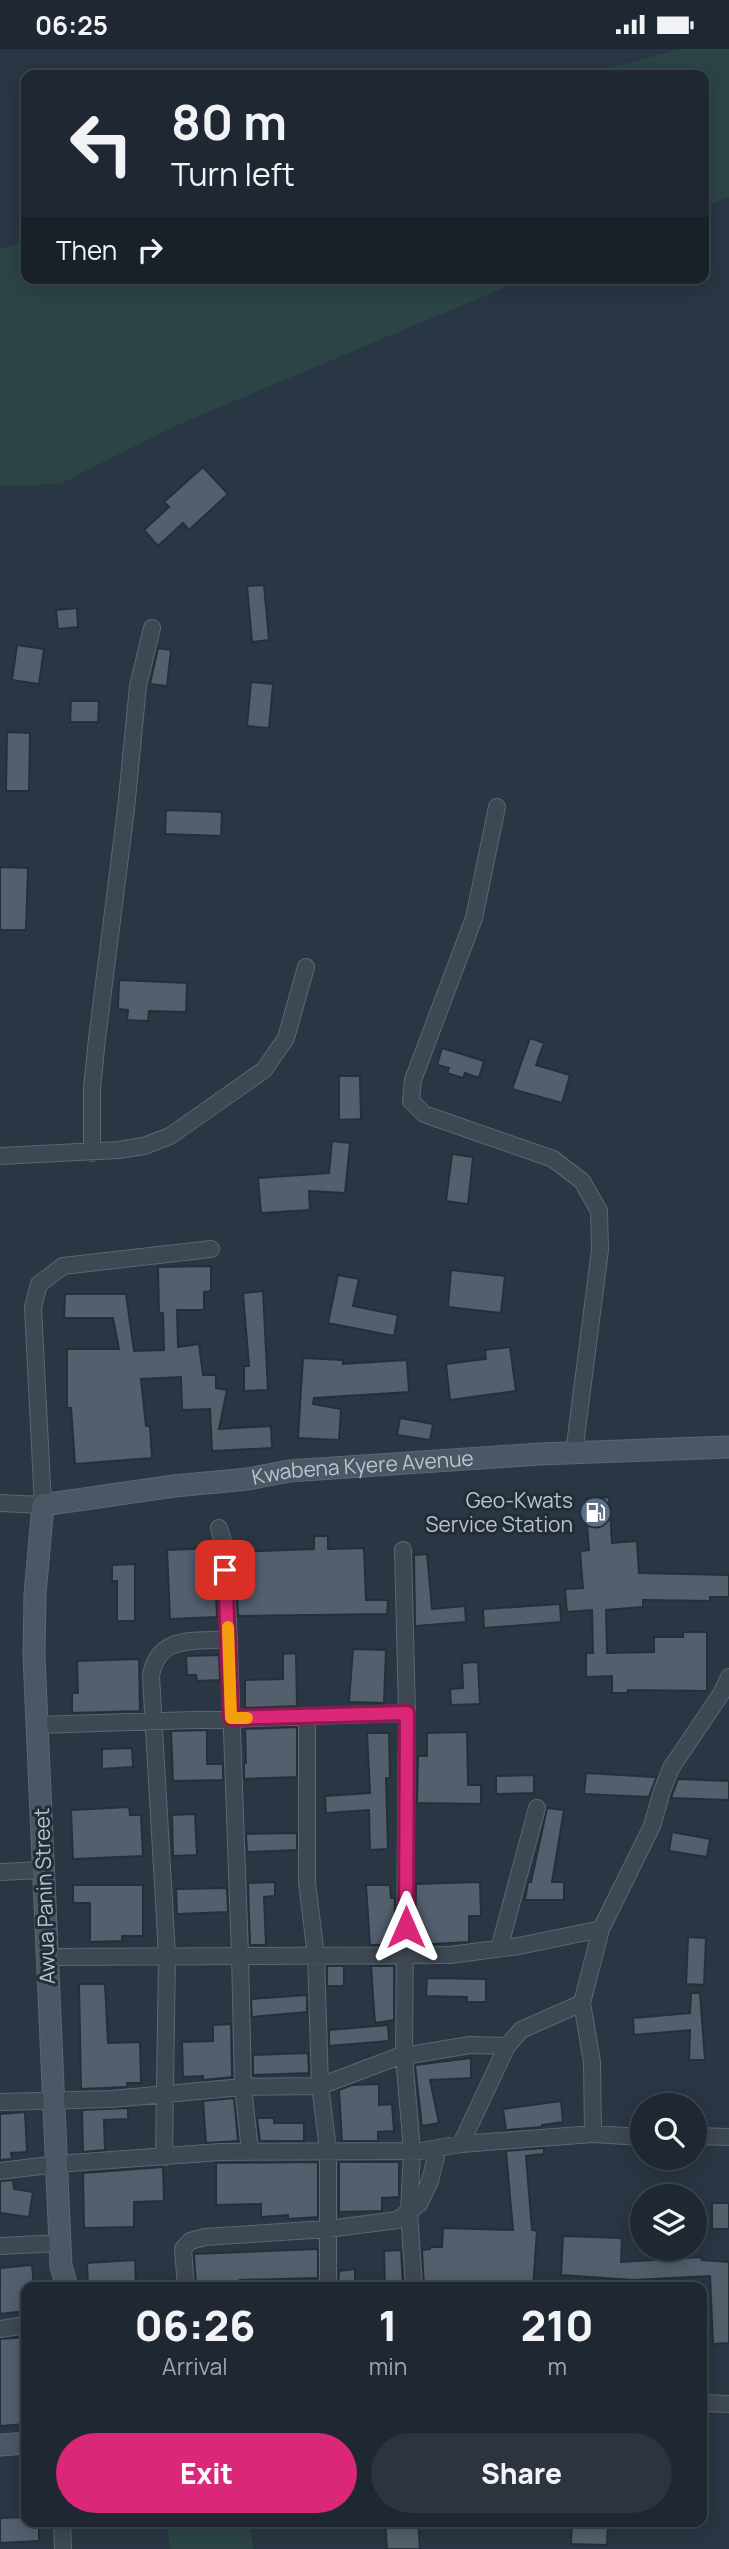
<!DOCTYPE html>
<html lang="en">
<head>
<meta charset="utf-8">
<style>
	:root { --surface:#1f2832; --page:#2c343e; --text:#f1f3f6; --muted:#a1a6ac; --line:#3c444d; --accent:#db2777 }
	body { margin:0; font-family:Manrope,sans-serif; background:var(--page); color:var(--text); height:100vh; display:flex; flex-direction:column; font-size:26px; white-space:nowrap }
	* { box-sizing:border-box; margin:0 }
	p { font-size:23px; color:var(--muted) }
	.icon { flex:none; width:38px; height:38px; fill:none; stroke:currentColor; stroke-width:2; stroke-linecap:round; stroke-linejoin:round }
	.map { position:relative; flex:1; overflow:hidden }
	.drawer { position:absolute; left:21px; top:2233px; width:686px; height:245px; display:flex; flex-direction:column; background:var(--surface); border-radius:14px; box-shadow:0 4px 18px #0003,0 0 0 2px var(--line) }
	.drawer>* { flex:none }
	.banner { position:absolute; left:21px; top:21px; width:688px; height:214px; border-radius:14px; box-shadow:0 4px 18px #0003,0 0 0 2px var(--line); background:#1f2832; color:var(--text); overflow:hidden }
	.controls { position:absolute; left:630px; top:2044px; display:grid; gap:14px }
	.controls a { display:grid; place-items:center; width:77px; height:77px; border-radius:50%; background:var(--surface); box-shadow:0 4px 18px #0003,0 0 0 2px var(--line); font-size:35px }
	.pin { position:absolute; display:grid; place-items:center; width:60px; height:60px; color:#fff; margin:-30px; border-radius:14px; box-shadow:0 4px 10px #0006 }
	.me { position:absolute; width:77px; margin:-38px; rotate:0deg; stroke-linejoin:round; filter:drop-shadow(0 0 5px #0008) }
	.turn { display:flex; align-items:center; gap:24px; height:147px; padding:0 35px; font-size:32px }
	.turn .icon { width:91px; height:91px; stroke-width:2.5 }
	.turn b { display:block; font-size:49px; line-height:60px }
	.then { display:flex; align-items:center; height:66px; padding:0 35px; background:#0003; gap:14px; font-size:26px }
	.eta { display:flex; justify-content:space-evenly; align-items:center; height:119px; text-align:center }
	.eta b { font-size:42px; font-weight:800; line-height:49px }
	.button { display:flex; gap:14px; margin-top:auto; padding:14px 35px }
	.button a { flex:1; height:80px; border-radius:42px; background:var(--accent); color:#fff; font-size:28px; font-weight:800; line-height:80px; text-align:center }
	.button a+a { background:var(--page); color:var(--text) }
	.status { display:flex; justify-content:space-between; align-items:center; height:49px; padding:0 35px; background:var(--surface); direction:ltr }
	.status svg { height:19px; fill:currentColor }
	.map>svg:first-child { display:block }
	.green { fill:#2c4445 }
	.building { fill:#535f6d; stroke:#242f3a; stroke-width:2 }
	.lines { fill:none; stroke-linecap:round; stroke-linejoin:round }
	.street-casing { stroke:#5c6670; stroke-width:18 }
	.secondary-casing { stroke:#5c6670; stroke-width:23 }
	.street { stroke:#3e4852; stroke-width:16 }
	.secondary { stroke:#4c5765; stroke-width:21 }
	.route-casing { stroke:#8e194d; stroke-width:18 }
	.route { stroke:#db2777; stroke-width:12 }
	.slow { stroke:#f59e0b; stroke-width:12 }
	.labels { text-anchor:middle; stroke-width:6; stroke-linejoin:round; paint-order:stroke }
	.street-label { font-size:21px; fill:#bbc3cc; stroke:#222d38 }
	.poi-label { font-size:21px; fill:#bbc3cc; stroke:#222d38; text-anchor:end }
</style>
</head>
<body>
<div class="status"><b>06:25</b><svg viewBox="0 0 49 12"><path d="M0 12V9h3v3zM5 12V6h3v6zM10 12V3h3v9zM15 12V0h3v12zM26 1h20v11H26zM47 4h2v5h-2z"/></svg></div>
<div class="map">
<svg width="729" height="2500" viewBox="0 0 729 2500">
	<rect width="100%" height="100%" fill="#293643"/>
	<path class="green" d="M679 0H729V148L704 158V26H585Z
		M26 192V229H527L175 377 60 435 0 437V200Z
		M229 2473H250L253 2500H170L168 2480Z"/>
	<path class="building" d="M203 418 228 445 189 481 183 474 158 497 144 481 169 458 164 453Z
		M264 536 269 591 252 593 247 537Z
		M77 559 78 578 58 580 56 561Z
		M17 596 44 600 39 635 12 631Z
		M158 599 171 601 167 637 150 635Z
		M251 633 273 635 269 679 247 677Z
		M71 652H99L98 673H70Z
		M7 683 30 684 29 742H6Z
		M166 761 222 763 221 787 165 785Z
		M0 818 28 819 26 881H0Z
		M119 931 187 934 186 963 149 962 148 972 127 971 128 961 118 960Z
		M530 989 544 994 536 1016 570 1026 562 1054 512 1040Z
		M442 999 484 1012 479 1029 465 1024 463 1029 447 1024 449 1019 437 1016Z
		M339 1027H360L361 1070 339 1071Z
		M332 1092 350 1094 345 1144 309 1142 310 1161 261 1164 258 1129 329 1124Z
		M452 1105 473 1108 468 1155 446 1152Z
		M211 1217V1242L204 1243V1261H177L178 1298 199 1295 203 1326H216V1339L227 1341 219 1380 271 1377 272 1399 212 1402 210 1360 182 1361 181 1328 141 1330 146 1377H150L152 1409 75 1415 71 1359H67V1300H119L113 1269H64L65 1245H126L134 1302 164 1301 163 1264H159L158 1218Z
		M451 1221 505 1227 501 1264 448 1258Z
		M338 1226 359 1230 353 1257 398 1266 394 1287 328 1274Z
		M263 1242 268 1341 244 1342V1317H249L243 1244Z
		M510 1298 516 1342 450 1351 446 1315 486 1310 485 1301Z
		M303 1309 343 1311V1315L407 1311 409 1343 314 1349 313 1355 341 1360 339 1391 298 1389Z
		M400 1369 433 1375 430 1391 397 1386Z
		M609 1448 612 1494 637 1492 639 1524 729 1526V1548H710V1552L643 1551V1558L606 1561 607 1604 654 1603V1588H683V1583H707V1642L628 1641V1644H612V1627L586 1628V1604H593L592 1561 567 1563 565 1540 583 1539 580 1502 589 1501 585 1450Z
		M314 1487H328V1500L364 1499 366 1551H388L387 1565 238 1567 235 1503 314 1500Z
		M214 1499 217 1568 170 1570 167 1501Z
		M427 1505 432 1560 465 1557 466 1573 415 1577 414 1506Z
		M135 1515V1572H117V1532H112V1516Z
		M560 1555 561 1573 484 1579 483 1560Z
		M353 1600 386 1601 384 1654 349 1653Z
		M296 1604 297 1657 245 1659V1631L283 1630V1605Z
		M219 1606 220 1631 197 1632 196 1626H187L186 1607Z
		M139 1610 140 1662 72 1664V1644H78L77 1612Z
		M478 1613 480 1655 451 1656 450 1640 463 1639 462 1614Z
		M297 1678V1728L244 1730V1714H246L245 1680Z
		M207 1681V1715H223V1731L173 1732 171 1682Z
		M467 1683 468 1736H481V1755L417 1754 418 1707H427V1684Z
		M367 1684H389L390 1729H386L388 1800 370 1801 369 1761 326 1764 325 1747 370 1744Z
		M132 1699 133 1718 102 1720V1700Z
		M586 1724 655 1728 656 1729 649 1748 584 1745Z
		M534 1726V1744L496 1745V1727Z
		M678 1730 729 1732V1751L671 1749Z
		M129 1758 130 1766H141L143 1807 73 1810 71 1761Z
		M547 1759 564 1761 552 1833H564V1851H525L528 1833H531Z
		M195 1765 197 1806 173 1807 172 1766Z
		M672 1783 710 1790 707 1808 669 1802Z
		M297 1784V1801L247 1803 246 1785Z
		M275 1833V1847L264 1848 266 1896H250L248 1834Z
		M480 1833 481 1867H469V1893L415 1896 416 1835Z
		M73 1836H143V1887H122V1892L90 1893V1854H73Z
		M366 1836H390L391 1849H395L394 1896H370Z
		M227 1839 228 1863 177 1865 176 1840Z
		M688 1888 706 1889 704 1936 686 1935Z
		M327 1917H344V1937H327Z
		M371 1917H394V1971L375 1974Z
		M427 1929 486 1930V1953H467V1948L426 1947Z
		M79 1935H105L108 1994 140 1993 141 2034H127V2038L81 2040Z
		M691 1944H700L705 2011H689L690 1981 634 1986 633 1969 690 1964Z
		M307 1946V1963L252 1968 251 1950Z
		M231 1975 232 2028 203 2031V2027L183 2028 182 1993 213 1992V1976Z
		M388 1976 389 1992 329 1997V1981Z
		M308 2004 309 2024 253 2026V2006Z
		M471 2009V2029L430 2031 439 2074 422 2077 415 2016Z
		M379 2035V2056L392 2055 394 2082 378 2083V2092H342L339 2041 352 2036Z
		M234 2049 238 2092 206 2094 203 2052Z
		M561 2052 563 2073 542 2076V2078L506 2081 503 2060Z
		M128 2059V2070L104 2071 105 2101 83 2103 82 2061Z
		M25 2063 27 2103 11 2104 12 2110 0 2111V2065Z
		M257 2069H274V2074H304V2092H260Z
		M544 2099V2105L526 2107 532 2181 537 2182 533 2238H424L422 2201 430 2200V2198H442L443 2179 513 2181 506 2102Z
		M318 2113V2168L288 2170V2166L261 2168V2155L216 2156V2114Z
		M339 2113H399V2148L382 2149V2162L339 2163Z
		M163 2118 164 2152 134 2153V2178L84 2179 83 2124Z
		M13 2131 14 2140 33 2143 29 2168 0 2164V2132Z
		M712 2154H729V2180H712Z
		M563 2187 622 2189 621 2213 701 2208 702 2211 729 2213V2294L713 2295 710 2227 633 2231 561 2226Z
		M318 2200V2229L240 2231 241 2238H196L194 2205Z
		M401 2201 403 2238H385L384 2202Z
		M135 2211 136 2238H88L87 2214Z
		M32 2216 34 2238H26V2262L0 2265V2219Z
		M355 2220V2238H338L339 2222Z
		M26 2288V2375L0 2377V2290Z
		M26 2468V2473H39V2492L0 2494V2469Z
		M385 2473H418L420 2500H387Z
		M572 2473H608L607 2496 571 2495Z"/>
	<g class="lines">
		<defs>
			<path id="street" d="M497 758 474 869 413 1031 411 1052 424 1065 553 1110 582 1132 599 1162 600 1201 574 1404
				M92 1104V1039L97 990 126 760 138 637 152 579
				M0 1107 118 1101 144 1097 170 1087 264 1021 286 989 306 918
				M0 1454 43 1456 33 1258 39 1235 63 1217 211 1200
				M219 1479 224 1496 228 1570 240 1906 243 2038 250 2102
				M403 1501 407 1664 404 2007 412 2102 409 2162 414 2238
				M307 1668V1833L316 1907 320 2037 397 2008 470 1996 507 1997
				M37 1676 407 1664
				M0 1823 44 1821
				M499 1900 537 1759
				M48 1908 450 1906 519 1897 601 1880
				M0 2053 112 2050 243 2038 320 2037 328 2101V2238
				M593 2085 592 2013 582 1954 601 1880 652 1777 662 1742 671 1719 721 1645 729 1628
				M695 2087 729 2088
				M461 2095 507 1997 521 1981 582 1954
				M164 2108 167 1906 151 1627C158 1585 195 1593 229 1590
				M0 2122 57 2115 220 2103 421 2102 461 2095 593 2085 642 2088
				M0 2197 60 2194
				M186 2238 183 2200 190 2192 205 2188 328 2180 397 2171 419 2155 430 2132 438 2099
				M0 2280 26 2276
				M702 2354 729 2355
				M62 2473 63 2500"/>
			<g id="secondary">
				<path id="s1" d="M67 2238 61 2217 60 2194 34 1607 35 1545 43 1456 174 1437 248 1430 289 1422 540 1405 729 1398"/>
				<path d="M0 2396 26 2394"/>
			</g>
		</defs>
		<use href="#street" class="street-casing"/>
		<use href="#secondary" class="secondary-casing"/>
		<use href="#street" class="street"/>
		<use href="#secondary" class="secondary"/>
	</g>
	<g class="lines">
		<defs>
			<path id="route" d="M225 1521 231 1669 407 1664 406 1878"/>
		</defs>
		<use href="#route" class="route-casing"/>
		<use href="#route" class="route"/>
		<path class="slow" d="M228 1578 231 1669H247"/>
	</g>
	<defs>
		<symbol id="fuel-disc" viewBox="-11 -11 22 22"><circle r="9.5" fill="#5c6f8a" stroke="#222d38"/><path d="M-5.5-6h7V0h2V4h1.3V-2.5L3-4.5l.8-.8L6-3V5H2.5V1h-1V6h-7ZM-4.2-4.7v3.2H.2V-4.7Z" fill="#fff"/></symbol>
	</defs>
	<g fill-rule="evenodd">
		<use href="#fuel-disc" x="578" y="1446" width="35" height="35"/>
	</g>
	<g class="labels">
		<g class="street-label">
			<text dy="7" stroke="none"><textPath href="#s1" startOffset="1106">Kwabena Kyere Avenue</textPath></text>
			<text transform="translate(45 1847) rotate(-92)" y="7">Awua Panin Street</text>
		</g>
		<g class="poi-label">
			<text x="573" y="1459">Geo-Kwats<tspan x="573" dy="24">Service Station</tspan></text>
		</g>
	</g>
</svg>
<div class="controls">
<a><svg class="icon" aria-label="search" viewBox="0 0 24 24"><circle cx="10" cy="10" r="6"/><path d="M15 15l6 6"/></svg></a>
<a><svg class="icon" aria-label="layers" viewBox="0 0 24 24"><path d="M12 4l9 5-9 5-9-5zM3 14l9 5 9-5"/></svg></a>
</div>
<div class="pin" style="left:225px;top:1521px;background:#d93025"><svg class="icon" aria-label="arrive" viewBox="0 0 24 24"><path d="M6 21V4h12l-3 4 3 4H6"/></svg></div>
<svg class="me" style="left:406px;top:1878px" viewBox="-20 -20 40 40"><path d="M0-17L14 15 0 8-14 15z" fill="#db2777" stroke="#fff" stroke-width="4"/></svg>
<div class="banner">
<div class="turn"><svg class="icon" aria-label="left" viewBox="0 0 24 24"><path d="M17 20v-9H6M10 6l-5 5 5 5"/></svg><div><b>80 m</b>Turn left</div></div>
<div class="then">Then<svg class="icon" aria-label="right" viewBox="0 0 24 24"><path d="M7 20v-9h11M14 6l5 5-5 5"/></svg></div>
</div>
<section class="drawer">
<div class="eta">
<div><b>06:26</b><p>Arrival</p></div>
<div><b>1</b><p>min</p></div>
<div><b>210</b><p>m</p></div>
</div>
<div class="button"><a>Exit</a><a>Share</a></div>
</section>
</div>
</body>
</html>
